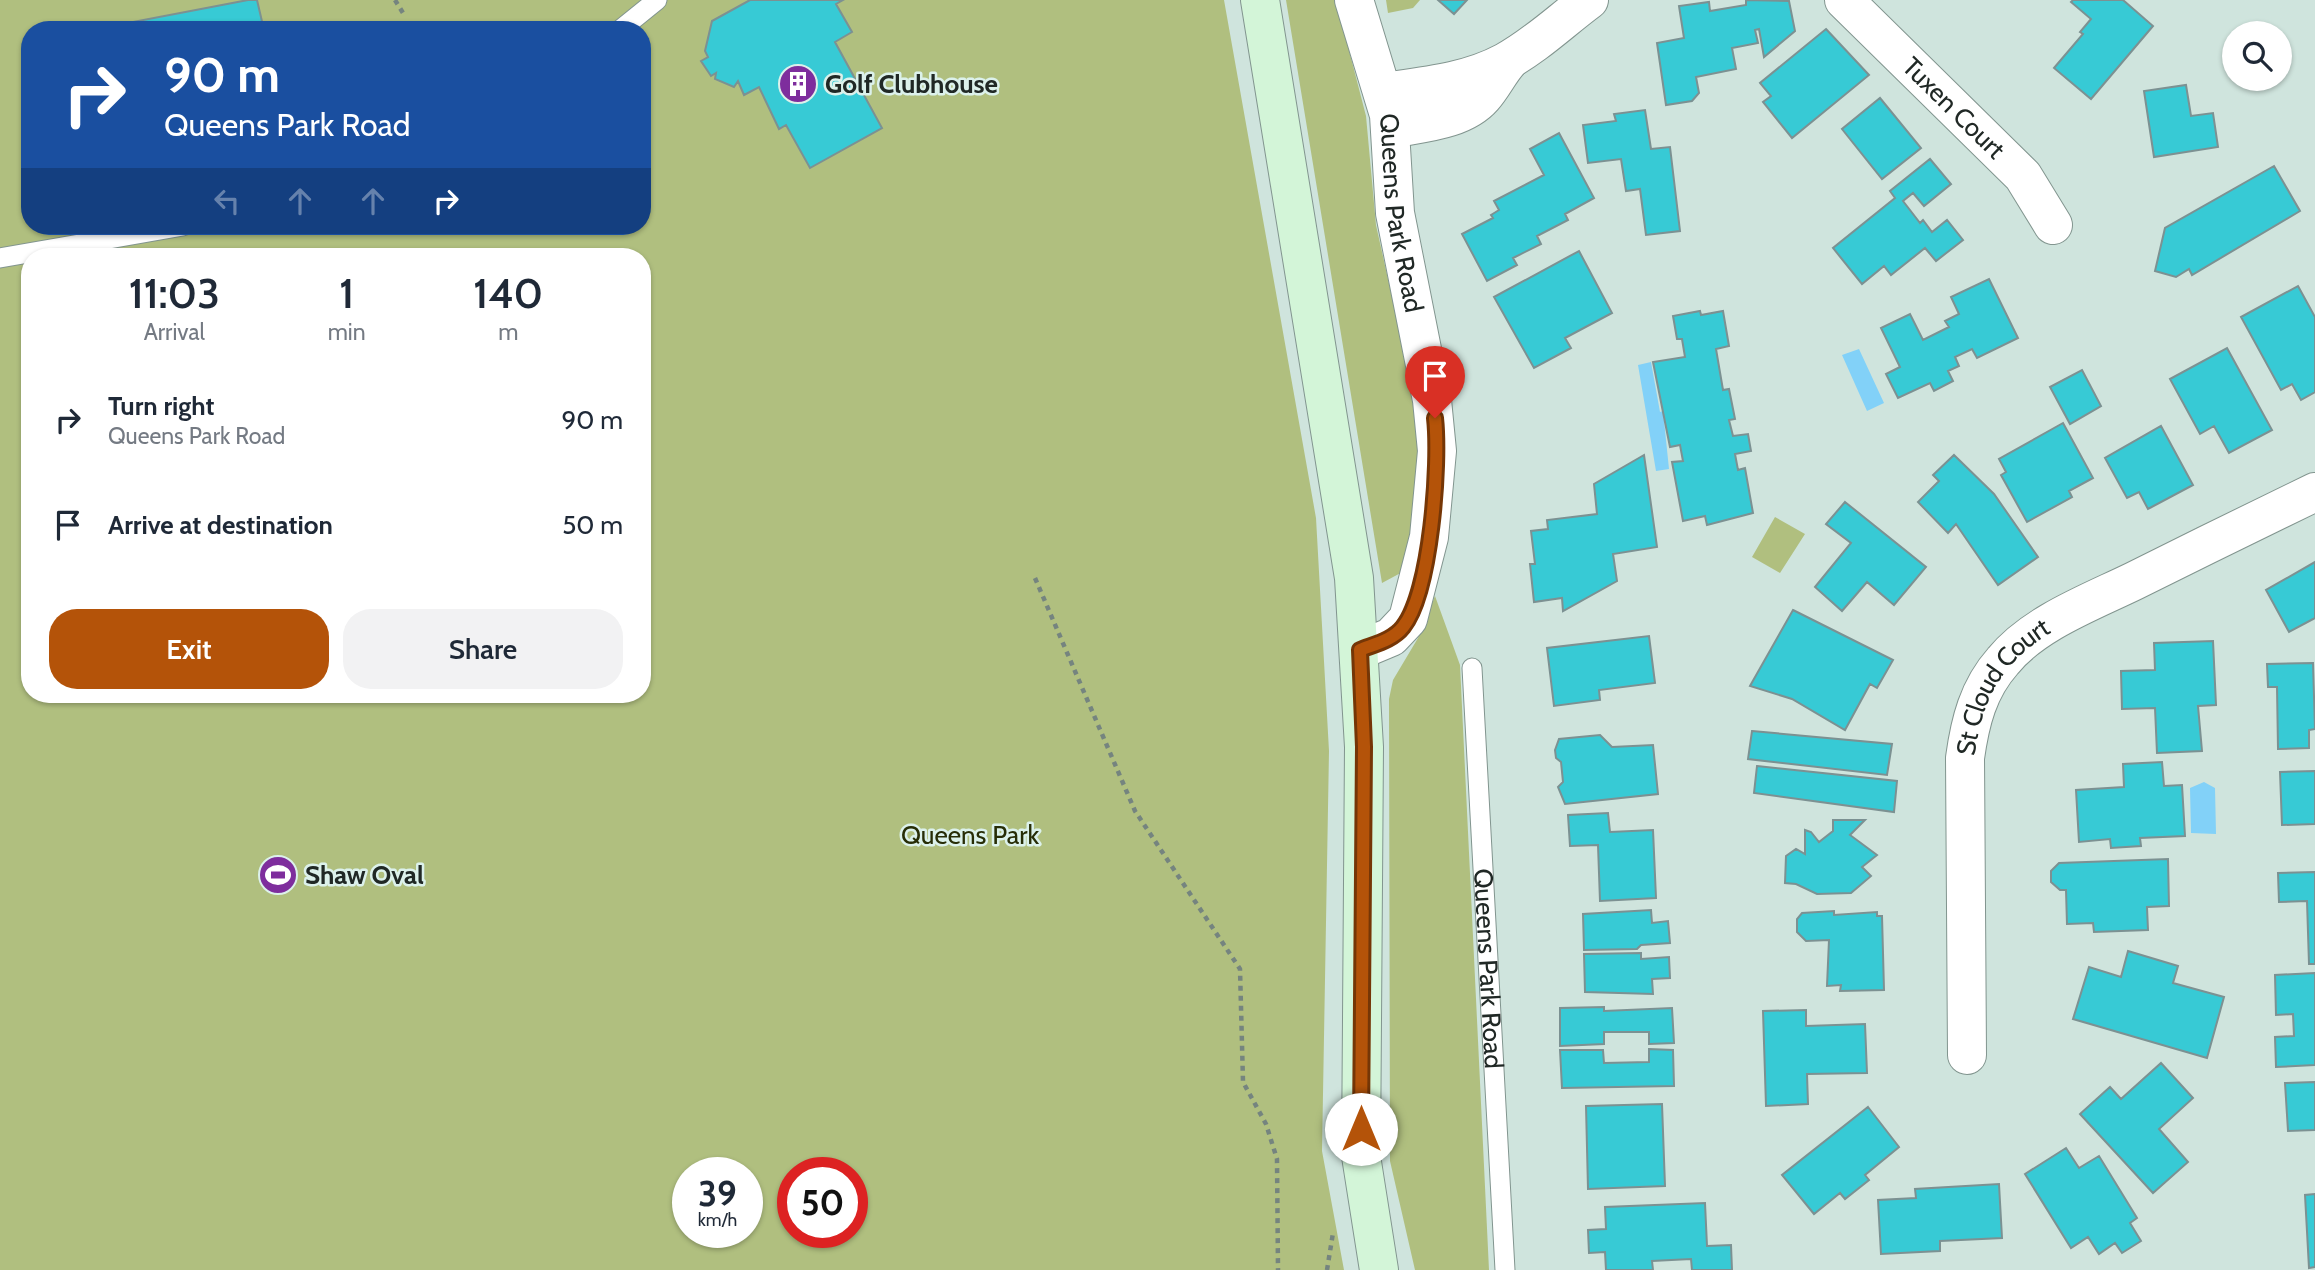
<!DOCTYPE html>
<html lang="en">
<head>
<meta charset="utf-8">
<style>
	:root { --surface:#fff; --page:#f2f2f3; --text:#1f2937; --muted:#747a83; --accent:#b45309 }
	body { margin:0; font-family:Cabin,sans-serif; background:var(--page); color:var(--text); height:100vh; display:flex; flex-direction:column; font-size:26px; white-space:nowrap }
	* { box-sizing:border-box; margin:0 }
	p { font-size:23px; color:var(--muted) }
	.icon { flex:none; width:38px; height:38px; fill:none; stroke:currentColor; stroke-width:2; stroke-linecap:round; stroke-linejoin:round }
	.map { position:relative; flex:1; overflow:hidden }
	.drawer { position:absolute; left:21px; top:248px; width:630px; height:455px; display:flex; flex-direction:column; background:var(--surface); border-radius:28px; box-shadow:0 2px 5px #0004 }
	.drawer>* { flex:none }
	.guide { position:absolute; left:21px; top:21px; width:630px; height:214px; border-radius:28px; box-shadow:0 2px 5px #0004; background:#1a4fa0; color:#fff; overflow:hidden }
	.controls { position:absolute; left:2222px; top:21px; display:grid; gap:14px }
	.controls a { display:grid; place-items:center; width:70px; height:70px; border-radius:50%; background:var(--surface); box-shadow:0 2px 5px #0004; font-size:35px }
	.speed { position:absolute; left:672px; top:1157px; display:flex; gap:14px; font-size:35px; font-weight:700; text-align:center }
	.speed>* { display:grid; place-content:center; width:91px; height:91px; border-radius:50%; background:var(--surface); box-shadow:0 2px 5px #0004; line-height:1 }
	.speed small { font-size:18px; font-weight:400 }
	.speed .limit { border:10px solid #d22; background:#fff; color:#111 }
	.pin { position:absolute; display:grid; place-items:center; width:60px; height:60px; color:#fff; margin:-72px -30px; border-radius:50% 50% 50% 0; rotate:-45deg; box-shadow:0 0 7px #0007 }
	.pin .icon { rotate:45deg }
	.me { position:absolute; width:77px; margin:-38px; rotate:0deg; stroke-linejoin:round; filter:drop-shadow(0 0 5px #0008) }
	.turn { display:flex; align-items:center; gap:24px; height:147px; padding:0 28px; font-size:32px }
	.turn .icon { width:91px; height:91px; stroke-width:2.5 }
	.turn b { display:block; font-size:49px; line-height:60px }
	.lanes { display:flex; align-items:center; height:66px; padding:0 28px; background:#0003; justify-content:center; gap:35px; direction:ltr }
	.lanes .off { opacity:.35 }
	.eta { display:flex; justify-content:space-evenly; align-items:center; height:119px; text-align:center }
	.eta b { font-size:42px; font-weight:600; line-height:49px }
	.action { display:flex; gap:14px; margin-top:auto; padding:14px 28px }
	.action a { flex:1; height:80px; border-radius:28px; background:var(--accent); color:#fff; font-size:28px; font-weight:600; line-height:80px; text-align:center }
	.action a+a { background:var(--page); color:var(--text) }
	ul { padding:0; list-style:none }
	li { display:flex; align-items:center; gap:21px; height:105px; padding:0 28px }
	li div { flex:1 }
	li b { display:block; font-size:26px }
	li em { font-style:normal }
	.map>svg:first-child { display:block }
	.green { fill:#b0bf7f; fill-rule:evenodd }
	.water { fill:#82d1f8 }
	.building { fill:#37cad5; stroke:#7c9192; stroke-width:2 }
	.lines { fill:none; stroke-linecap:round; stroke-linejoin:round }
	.lane-casing { stroke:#82958f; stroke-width:21 }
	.street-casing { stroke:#82958f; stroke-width:40 }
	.secondary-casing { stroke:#82958f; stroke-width:40 }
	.path { stroke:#75847f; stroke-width:4.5; stroke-dasharray:5 5; stroke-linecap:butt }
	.lane { stroke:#fff; stroke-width:19 }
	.street { stroke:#fff; stroke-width:38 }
	.secondary { stroke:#d3f5d8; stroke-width:38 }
	.route-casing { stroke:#753606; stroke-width:18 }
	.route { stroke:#b45309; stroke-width:12 }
	.labels { text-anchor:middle; stroke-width:5; stroke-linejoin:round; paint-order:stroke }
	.poi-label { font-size:26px; font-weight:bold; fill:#202825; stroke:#dcf1eb; text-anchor:start }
	.street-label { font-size:26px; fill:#202825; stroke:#dcf1eb }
	.park-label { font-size:26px; fill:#272d06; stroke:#dcf1eb }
</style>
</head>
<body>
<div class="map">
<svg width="2315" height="1270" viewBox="0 0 2315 1270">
	<rect width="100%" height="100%" fill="#cfe4dd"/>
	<path class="green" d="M0 0H1224L1316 518 1329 751 1322 1151 1344 1270H0ZM30 30H642V226H30ZM30 257H642V695H30ZM688 1172H747V1232H688ZM793 1172H852V1232H793Z
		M1286 0H1336L1366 116 1376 225 1425 446 1408 569 1382 583Z
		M1386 0H1420L1413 8 1388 13Z
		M1775 517 1805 534 1780 573 1752 557Z
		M1435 596 1460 665 1489 1270H1415L1390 1161 1389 699 1393 680 1418 638Z"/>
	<path class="water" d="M1859 349 1884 403 1867 411 1842 355Z
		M1651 362 1660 412 1663 411 1669 469 1656 471 1638 365Z
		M2204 782 2215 788 2216 834 2191 833 2190 788Z"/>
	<path class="building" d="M248 0H257L264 30H117V25Z
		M750 0H843L836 4 852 32 835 42 882 128 810 168 786 125 779 129 759 87 744 95 738 81 734 87 715 79 716 73 711 76 701 61 708 57 705 51 712 21Z
		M1438 0H1467L1454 14Z
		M1746 0 1789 1 1795 31 1764 57 1759 29 1755 30 1758 43 1732 48 1736 69 1696 77 1699 93 1692 101 1666 105 1657 43 1684 38 1679 6 1709 2 1710 11 1746 5Z
		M2073 0H2123L2153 26 2091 99 2054 68 2083 34 2080 32 2091 19 2071 2Z
		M1826 29 1869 75 1792 138 1763 102 1771 96 1760 83Z
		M2186 85 2191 116 2213 113 2218 147 2154 157 2144 91Z
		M1880 98 1921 148 1882 179 1842 129Z
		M1645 110 1651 149 1670 147 1680 231 1646 235 1640 189 1626 191 1621 159 1588 163 1583 125 1616 121 1614 114Z
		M1559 133 1594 198 1565 214 1568 220 1537 236 1541 244 1513 258 1517 265 1487 281 1462 234 1493 218 1491 215 1499 210 1494 201 1544 175 1530 149Z
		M1930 159 1951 184 1924 206 1913 193 1903 201 1920 223 1923 220 1932 232 1947 220 1963 240 1936 261 1925 248 1891 275 1884 266 1862 284 1833 248 1895 198 1890 191Z
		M2274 166 2300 211 2192 275 2189 269 2176 277 2155 271 2165 228Z
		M1579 251 1612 313 1565 338 1571 348 1534 368 1494 297Z
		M1989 279 2018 338 1977 358 1972 349 1955 357 1959 366 1948 371 1953 381 1934 391 1930 383 1898 398 1886 374 1900 367 1881 328 1910 314 1923 340 1949 327 1945 321 1959 314 1951 297Z
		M2298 286 2315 317V392L2301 400 2292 384 2281 390 2241 317Z
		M1700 311 1701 315 1723 311 1729 346 1716 349 1723 390 1729 389 1735 419 1729 420 1733 436 1748 434 1751 451 1735 454 1738 470 1745 468 1753 513 1707 525 1705 516 1683 521 1672 462 1683 461 1680 445 1670 447 1653 362 1685 357 1682 339H1677L1673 316Z
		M2227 348 2272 430 2229 453 2214 426 2200 434 2170 379Z
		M2082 370 2101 406 2070 424 2050 387Z
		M2063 423 2093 478 2069 491 2072 497 2027 522 2001 475 2006 472 1999 459Z
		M2161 426 2193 485 2148 509 2139 492 2127 498 2105 458Z
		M1644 455 1657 547 1613 554 1617 581 1563 611 1562 598 1534 602 1530 564H1535L1531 531 1548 529 1547 520 1597 514 1594 484Z
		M1954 455 1994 494 2038 557 1998 585 1956 524 1948 533 1918 502 1939 481 1933 475Z
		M1845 502 1926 567 1894 605 1867 582 1842 611 1815 587 1851 543 1826 524Z
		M2315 562V618L2289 632 2266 590Z
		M1793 610 1893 660 1877 688 1870 684 1845 730 1792 699 1750 686Z
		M1649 636 1655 683 1599 690 1600 700 1554 706 1547 648Z
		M2213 641 2216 705 2198 706 2202 751 2157 753 2155 708 2122 709 2121 671 2155 670 2154 643Z
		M2313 663 2315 729 2309 730V748L2278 749 2277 687H2268L2267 664Z
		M1752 731 1892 744 1887 775 1748 759Z
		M1600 735 1612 747 1653 745 1658 794 1565 804 1558 787 1563 782 1561 762 1556 758 1555 750 1559 739Z
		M2162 762 2164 786 2182 785 2185 836 2140 838 2141 846 2111 848 2110 839 2079 842 2076 790 2124 787 2123 764Z
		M1757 766 1897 781 1894 812 1754 793Z
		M2315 771V824L2282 825 2280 772Z
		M1608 813 1610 832 1653 830 1656 898 1600 901 1598 845 1570 846 1568 815Z
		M1833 820H1865L1850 835 1877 855 1862 867 1871 876 1851 893 1817 894 1796 884 1785 883 1786 856 1796 849 1805 854V830L1811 832 1819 842 1833 831Z
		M2168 859 2169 906 2147 907 2148 930 2094 932 2093 923 2067 924 2066 890H2060L2051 882V871L2059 863Z
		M2315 872V964H2309L2307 901 2279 902 2278 873Z
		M1651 910 1652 923 1668 921 1670 943 1641 945 1637 949 1584 950 1583 914Z
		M1834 911V915L1877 912V916H1882L1884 990 1840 991 1841 985 1827 986 1829 940 1806 941 1797 932V919L1802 913Z
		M2128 951 2178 966 2173 983 2224 997 2207 1058 2073 1019 2089 967 2121 977Z
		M1641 953V959L1669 957 1670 978 1652 979 1653 994 1585 992 1584 954Z
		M2315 973V1065L2276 1067 2275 1037 2294 1036 2293 1014 2276 1015 2275 975Z
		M1604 1007V1011L1672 1008 1674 1043 1649 1044V1032H1604V1044L1560 1046V1008Z
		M1806 1010V1026L1865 1024 1867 1073 1807 1074 1808 1104 1766 1106 1763 1011Z
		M1649 1049 1673 1050 1674 1086 1562 1088 1560 1050H1603L1604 1063 1649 1062Z
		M2161 1063 2193 1098 2159 1129 2188 1162 2153 1193 2080 1114 2110 1087 2121 1099Z
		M2315 1082V1130L2288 1131 2285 1083Z
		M1662 1104 1665 1186 1588 1189 1586 1106Z
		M1868 1107 1899 1147 1865 1175 1869 1180 1845 1199 1840 1193 1814 1214 1782 1175Z
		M2066 1148 2079 1168 2099 1156 2137 1218 2130 1223 2141 1241 2122 1253 2115 1243 2099 1254 2088 1237 2071 1248 2025 1174Z
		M1999 1184 2002 1238 1940 1241V1251L1881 1254 1878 1200 1916 1198 1915 1189Z
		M2315 1194V1267L2309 1268 2305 1195Z
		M1705 1203 1707 1246 1731 1245 1732 1270H1692L1691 1259 1652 1261 1653 1270H1606L1605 1252 1589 1253 1588 1230 1606 1229 1605 1207Z"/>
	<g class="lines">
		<defs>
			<g id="lane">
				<path d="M620 30 657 0"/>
				<path d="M0 258 183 226"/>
				<path id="s1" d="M1472 668 1505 1270"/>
			</g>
			<g id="street">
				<path id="s2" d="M1354 0 1389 115 1395 213 1432 400 1437 451 1429 537 1408 619 1391 637 1360 650"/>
				<path id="s3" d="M1844 0 2023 176 2053 225"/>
				<path d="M1383 92C1425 86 1468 82 1505 62 1535 46 1562 20 1589 0"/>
				<path d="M1391 129C1420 123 1462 121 1483 97 1493 86 1499 72 1509 61"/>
				<path id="s4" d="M1967 1055 1965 758C1970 722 1978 689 2003 661 2034 623 2091 602 2134 581 2194 551 2255 521 2315 492"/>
			</g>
			<path id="secondary" d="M1260 0 1354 578 1364 747 1361 1156 1379 1270"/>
		</defs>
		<use href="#lane" class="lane-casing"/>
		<use href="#street" class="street-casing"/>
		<use href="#secondary" class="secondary-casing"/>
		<path class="path" d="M395 0 403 13
			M1035 578 1135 811 1240 969 1243 1082 1266 1124 1277 1159 1278 1270
			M1327 1270 1333 1233"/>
		<use href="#lane" class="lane"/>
		<use href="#street" class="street"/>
		<use href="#secondary" class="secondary"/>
	</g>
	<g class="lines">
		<defs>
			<path id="route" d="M1361 1129 1364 747 1360 650C1375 644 1393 640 1403 627 1431 592 1440 463 1435 418"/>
		</defs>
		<use href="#route" class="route-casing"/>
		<use href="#route" class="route"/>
	</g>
	<defs>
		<symbol id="building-disc" viewBox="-11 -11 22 22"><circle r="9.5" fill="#7e2d9d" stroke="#dcf1eb"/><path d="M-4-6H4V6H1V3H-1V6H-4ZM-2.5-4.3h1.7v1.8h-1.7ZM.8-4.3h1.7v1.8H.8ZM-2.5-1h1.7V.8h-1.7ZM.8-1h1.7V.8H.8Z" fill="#fff"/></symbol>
		<symbol id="stadium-disc" viewBox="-11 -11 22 22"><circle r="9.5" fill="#7e2d9d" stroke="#dcf1eb"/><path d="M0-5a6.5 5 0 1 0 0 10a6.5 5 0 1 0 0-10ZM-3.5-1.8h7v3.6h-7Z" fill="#fff"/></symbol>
	</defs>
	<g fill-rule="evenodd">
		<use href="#building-disc" x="776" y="62" width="44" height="44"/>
		<use href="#stadium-disc" x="256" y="853" width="44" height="44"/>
	</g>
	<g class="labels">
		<g class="poi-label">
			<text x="825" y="93">Golf Clubhouse</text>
			<text x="305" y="884">Shaw Oval</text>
		</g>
		<g class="street-label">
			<text dy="9" stroke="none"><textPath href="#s3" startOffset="154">Tuxen Court</textPath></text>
			<text dy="9" stroke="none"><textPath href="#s2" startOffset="219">Queens Park Road</textPath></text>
			<text dy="9" stroke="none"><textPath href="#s4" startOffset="380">St Cloud Court</textPath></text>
			<text dy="9" stroke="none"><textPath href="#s1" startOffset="301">Queens Park Road</textPath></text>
		</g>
		<g class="park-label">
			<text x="970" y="844">Queens Park</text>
		</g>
	</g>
</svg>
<div class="controls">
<a><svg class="icon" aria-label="search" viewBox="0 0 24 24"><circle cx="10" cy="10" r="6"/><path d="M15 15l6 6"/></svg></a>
</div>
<div class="speed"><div>39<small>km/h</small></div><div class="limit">50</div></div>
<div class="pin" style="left:1435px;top:418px;background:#d93025"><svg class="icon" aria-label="arrive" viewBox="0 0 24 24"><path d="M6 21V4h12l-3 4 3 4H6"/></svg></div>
<svg class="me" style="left:1361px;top:1129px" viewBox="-20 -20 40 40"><circle r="19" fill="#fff"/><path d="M0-13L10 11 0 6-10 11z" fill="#b45309"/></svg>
<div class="guide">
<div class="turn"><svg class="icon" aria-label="right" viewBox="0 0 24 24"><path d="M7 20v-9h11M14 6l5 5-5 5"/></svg><div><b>90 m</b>Queens Park Road</div></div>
<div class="lanes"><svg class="icon off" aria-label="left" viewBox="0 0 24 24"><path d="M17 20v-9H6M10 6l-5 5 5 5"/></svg><svg class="icon off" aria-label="ahead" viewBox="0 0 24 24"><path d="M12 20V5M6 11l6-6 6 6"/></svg><svg class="icon off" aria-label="ahead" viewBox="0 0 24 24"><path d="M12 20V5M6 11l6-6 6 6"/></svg><svg class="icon" aria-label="right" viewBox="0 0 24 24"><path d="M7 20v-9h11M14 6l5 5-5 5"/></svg></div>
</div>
<section class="drawer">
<div class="eta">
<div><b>11:03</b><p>Arrival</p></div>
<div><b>1</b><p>min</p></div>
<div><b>140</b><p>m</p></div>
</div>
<ul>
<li><svg class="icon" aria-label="right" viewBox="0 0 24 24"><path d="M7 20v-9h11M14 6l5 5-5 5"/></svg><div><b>Turn right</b><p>Queens Park Road</p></div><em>90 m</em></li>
<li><svg class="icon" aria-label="arrive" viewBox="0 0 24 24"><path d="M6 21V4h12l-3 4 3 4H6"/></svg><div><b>Arrive at destination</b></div><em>50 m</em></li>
</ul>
<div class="action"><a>Exit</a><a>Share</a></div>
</section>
</div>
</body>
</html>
